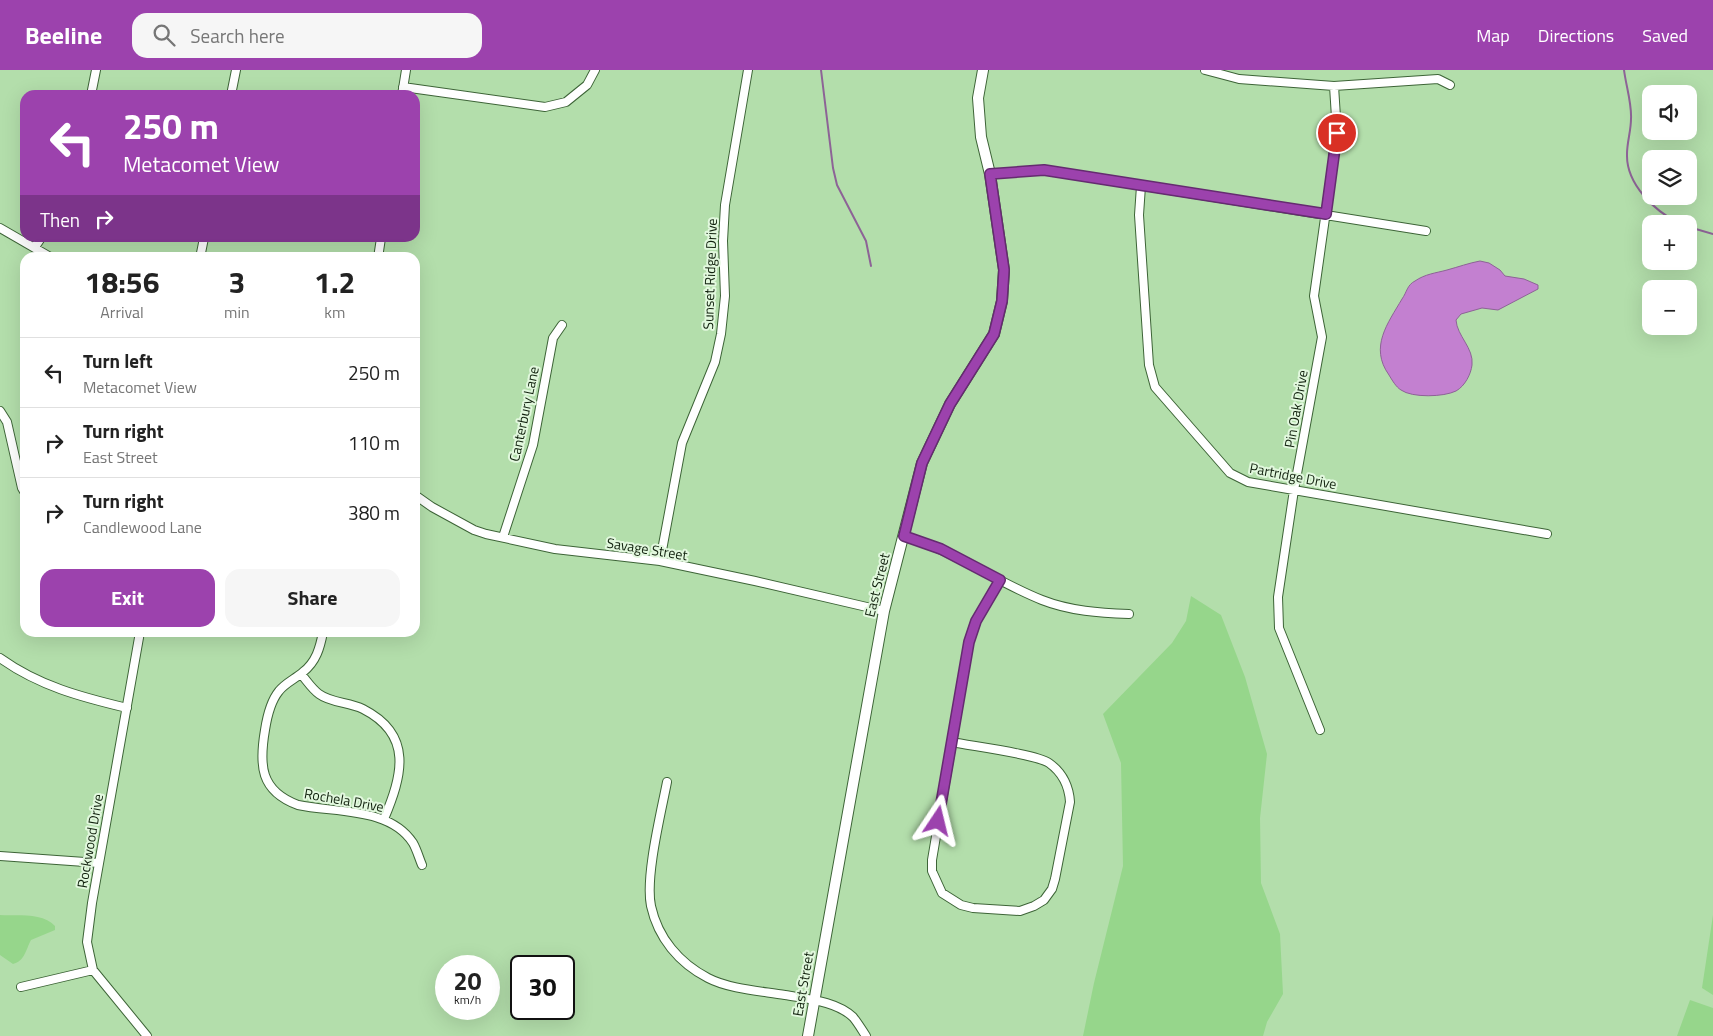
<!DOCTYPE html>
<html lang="en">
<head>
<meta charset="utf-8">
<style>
	:root { --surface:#fff; --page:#f6f6f6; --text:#222; --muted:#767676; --line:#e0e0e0; --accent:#9c42ad }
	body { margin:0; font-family:"Titillium Web",sans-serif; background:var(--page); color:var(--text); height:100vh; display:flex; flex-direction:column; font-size:19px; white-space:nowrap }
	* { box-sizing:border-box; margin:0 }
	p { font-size:16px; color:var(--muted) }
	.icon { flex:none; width:28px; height:28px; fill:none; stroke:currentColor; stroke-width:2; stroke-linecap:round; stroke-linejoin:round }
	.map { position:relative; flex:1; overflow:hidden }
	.panel { position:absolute; left:20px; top:182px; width:400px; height:385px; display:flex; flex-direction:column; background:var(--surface); border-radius:15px; box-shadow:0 5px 20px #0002 }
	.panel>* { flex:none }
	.guide { position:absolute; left:20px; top:20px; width:400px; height:152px; border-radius:15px; box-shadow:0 5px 20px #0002; background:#9c42ad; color:#fff; overflow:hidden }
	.tools { position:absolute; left:1642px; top:15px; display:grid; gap:10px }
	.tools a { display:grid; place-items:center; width:55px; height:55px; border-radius:10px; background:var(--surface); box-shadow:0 5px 20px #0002; font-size:25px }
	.speed { position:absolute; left:435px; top:885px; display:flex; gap:10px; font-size:25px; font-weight:700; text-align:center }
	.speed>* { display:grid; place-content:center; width:65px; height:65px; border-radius:50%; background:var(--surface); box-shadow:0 5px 20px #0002; line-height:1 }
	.speed small { font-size:12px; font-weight:400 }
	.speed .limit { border:2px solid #111; border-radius:8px; background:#fff; color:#111 }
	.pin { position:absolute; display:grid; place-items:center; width:42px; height:42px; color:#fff; margin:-21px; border:2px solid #fff; border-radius:50%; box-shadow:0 1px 5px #0007 }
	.me { position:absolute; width:55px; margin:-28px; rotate:10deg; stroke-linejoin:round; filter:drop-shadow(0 0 4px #0008) }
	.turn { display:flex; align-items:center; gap:18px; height:105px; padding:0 20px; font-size:22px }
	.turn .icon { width:65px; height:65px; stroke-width:2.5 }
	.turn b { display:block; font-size:35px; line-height:42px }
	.then { display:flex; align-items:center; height:48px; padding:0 20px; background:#0003; gap:10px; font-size:19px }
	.eta { display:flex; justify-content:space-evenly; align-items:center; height:85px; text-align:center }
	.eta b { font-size:30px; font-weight:700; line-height:35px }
	.cta { display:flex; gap:10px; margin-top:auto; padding:10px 20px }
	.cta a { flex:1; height:58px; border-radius:15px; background:var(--accent); color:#fff; font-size:20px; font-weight:700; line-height:58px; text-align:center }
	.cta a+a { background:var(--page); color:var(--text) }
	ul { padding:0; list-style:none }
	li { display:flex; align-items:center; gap:15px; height:70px; padding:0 20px; border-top:1px solid var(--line) }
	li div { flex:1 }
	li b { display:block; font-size:19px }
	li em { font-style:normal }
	header { display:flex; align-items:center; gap:30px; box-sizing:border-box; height:70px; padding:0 25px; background:var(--accent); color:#fff }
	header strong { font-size:24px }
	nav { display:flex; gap:28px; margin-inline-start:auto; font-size:18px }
	.search { width:350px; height:45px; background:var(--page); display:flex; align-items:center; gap:12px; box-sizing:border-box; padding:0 18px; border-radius:15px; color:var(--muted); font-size:19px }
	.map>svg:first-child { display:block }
	.green { fill:#96d68b }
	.water { fill:#c380d0; stroke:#8d6396 }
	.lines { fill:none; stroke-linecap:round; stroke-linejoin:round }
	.stream { stroke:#8d6396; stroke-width:2 }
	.street-casing { stroke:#3d6437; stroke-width:10 }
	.secondary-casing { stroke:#3d6437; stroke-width:12 }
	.street { stroke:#fff; stroke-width:8 }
	.secondary { stroke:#fff; stroke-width:10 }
	.route-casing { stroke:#652b70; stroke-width:12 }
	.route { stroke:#9c42ad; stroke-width:9 }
	.labels { text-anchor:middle; stroke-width:4; stroke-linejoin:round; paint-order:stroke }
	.street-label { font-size:14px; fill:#10200d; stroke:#e2f8de }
</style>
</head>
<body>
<header>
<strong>Beeline</strong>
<div class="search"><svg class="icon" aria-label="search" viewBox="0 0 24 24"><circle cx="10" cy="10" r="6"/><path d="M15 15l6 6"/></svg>Search here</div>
<nav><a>Map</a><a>Directions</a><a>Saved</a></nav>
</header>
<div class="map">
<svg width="1713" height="966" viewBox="0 0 1713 966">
	<rect width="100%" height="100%" fill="#b3deab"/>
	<path class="green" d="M1191 526 1221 545 1245 607 1267 684 1260 748 1261 813 1280 864 1283 924 1267 952 1263 966H1083L1094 913 1123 796 1121 693 1103 644 1172 573 1186 551Z
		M0 845C17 846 43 842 55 856V860L31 870C26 879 25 891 13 894L0 885Z
		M1713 845V925L1702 918Z
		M1690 930 1713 938V966H1677Z"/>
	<path class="water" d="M1480 191 1489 193 1500 200 1505 206 1524 209 1538 215V219L1498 240 1482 238 1461 244 1456 250C1457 266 1474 278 1472 295 1471 304 1465 316 1456 321 1444 327 1412 328 1401 320 1396 317 1392 310 1389 305 1369 277 1388 253 1402 229 1407 222 1407 215 1415 211 1425 204 1436 203 1447 200 1458 197 1469 193 1480 191Z"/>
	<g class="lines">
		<path class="stream" d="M821 0 833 98 837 115 866 171 871 196
			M1624 0C1626 16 1632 34 1631 49 1631 61 1627 72 1627 84 1626 115 1655 141 1680 154
			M1689 157 1713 164"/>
		<defs>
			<path id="street" d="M1205 0 1239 9 1334 16 1438 9 1450 15
				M403 17 545 37 566 32 587 15 595 0
				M91 25 96 0
				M231 25 236 0
				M402 25 406 0
				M990 104 1044 100 1426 161
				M1141 116 1139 145 1149 295 1155 317 1230 403 1248 412 1547 464
				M0 158 52 188
				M35 177 41 168
				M200 188 204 168
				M378 188 381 168
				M0 341 7 352 22 418 25 423
				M415 425 432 437 474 460 486 464 555 479 660 491 755 511 884 541
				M904 466C955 481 994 511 1042 530 1070 541 1100 543 1129 544
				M503 467 533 375 553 268 562 255
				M660 491 682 373 715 292 721 264 725 226 723 171 725 135 748 0
				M140 562 92 833 87 872 93 900 147 966
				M323 562C320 578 316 592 303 602 295 609 285 613 279 621 270 632 267 647 265 660 259 695 260 721 298 735 335 743 390 737 413 773 417 780 419 788 422 795
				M0 588C39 616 81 627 127 638
				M301 604C307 611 312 619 319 624 331 633 349 632 363 639 414 665 402 706 384 749
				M1320 660 1279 558 1278 527 1294 420 1322 267 1314 226 1337 63 1334 16
				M952 672C971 676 1036 684 1049 693 1063 703 1069 716 1070 732L1055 809 1052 819 1044 830 1034 836 1020 841 973 838 961 835 942 823 932 801V790L969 572 976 551 1000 510
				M667 712C661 743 645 807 651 836 658 868 679 893 708 908 729 919 761 921 785 925 807 929 836 931 853 947 858 953 862 960 866 966
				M0 786 99 793
				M21 917 93 900"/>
			<path id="secondary" d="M808 966 884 541 922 393 950 334 994 264 1002 231 1004 200 990 104 981 67 978 28 983 0"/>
		</defs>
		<use href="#street" class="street-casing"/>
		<use href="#secondary" class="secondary-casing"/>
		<use href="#street" class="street"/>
		<use href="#secondary" class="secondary"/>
	</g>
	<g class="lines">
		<defs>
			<path id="route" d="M938 751 969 572 976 551 1000 510 941 479 904 466 922 393 950 334 994 264 1002 231 1004 200 990 104 1044 100 1326 144 1337 63"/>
		</defs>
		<use href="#route" class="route-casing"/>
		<use href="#route" class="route"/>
	</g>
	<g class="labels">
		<g class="street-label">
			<text transform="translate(710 204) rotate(-88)" y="5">Sunset Ridge Drive</text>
			<text transform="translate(1296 339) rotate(-80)" y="5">Pin Oak Drive</text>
			<text transform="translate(524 344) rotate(-78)" y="5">Canterbury Lane</text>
			<text transform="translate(1293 406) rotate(11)" y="5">Partridge Drive</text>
			<text transform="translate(647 479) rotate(9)" y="5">Savage Street</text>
			<text transform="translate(877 515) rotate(-76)" y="5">East Street</text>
			<text transform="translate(344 730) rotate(10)" y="5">Rochela Drive</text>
			<text transform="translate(90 771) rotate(-80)" y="5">Rockwood Drive</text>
			<text transform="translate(803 914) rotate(-80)" y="5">East Street</text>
		</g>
	</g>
</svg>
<div class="tools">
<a><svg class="icon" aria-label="sound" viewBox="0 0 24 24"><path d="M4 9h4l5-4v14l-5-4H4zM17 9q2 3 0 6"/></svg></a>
<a><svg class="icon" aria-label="layers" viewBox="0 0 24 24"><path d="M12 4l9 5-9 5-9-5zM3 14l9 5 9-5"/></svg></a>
<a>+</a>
<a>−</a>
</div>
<div class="speed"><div>20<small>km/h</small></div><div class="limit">30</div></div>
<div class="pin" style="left:1337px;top:63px;background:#d93025"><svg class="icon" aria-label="arrive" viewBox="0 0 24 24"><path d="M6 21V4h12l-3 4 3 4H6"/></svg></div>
<svg class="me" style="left:938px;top:751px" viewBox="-20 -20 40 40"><path d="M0-17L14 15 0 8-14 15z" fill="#9c42ad" stroke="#fff" stroke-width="4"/></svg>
<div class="guide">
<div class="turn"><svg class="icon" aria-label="left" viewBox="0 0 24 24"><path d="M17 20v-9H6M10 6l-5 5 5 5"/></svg><div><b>250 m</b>Metacomet View</div></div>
<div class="then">Then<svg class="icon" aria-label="right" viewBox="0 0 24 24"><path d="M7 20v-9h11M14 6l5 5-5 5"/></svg></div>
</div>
<section class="panel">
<div class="eta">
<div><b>18:56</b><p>Arrival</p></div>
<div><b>3</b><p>min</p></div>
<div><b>1.2</b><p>km</p></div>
</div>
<ul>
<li><svg class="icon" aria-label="left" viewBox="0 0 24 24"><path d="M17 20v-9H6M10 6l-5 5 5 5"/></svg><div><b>Turn left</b><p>Metacomet View</p></div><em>250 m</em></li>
<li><svg class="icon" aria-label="right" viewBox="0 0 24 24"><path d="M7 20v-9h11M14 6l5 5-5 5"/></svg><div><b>Turn right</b><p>East Street</p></div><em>110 m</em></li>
<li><svg class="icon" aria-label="right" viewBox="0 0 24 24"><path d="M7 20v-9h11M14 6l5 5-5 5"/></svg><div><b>Turn right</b><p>Candlewood Lane</p></div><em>380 m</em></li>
</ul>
<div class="cta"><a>Exit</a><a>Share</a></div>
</section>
</div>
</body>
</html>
